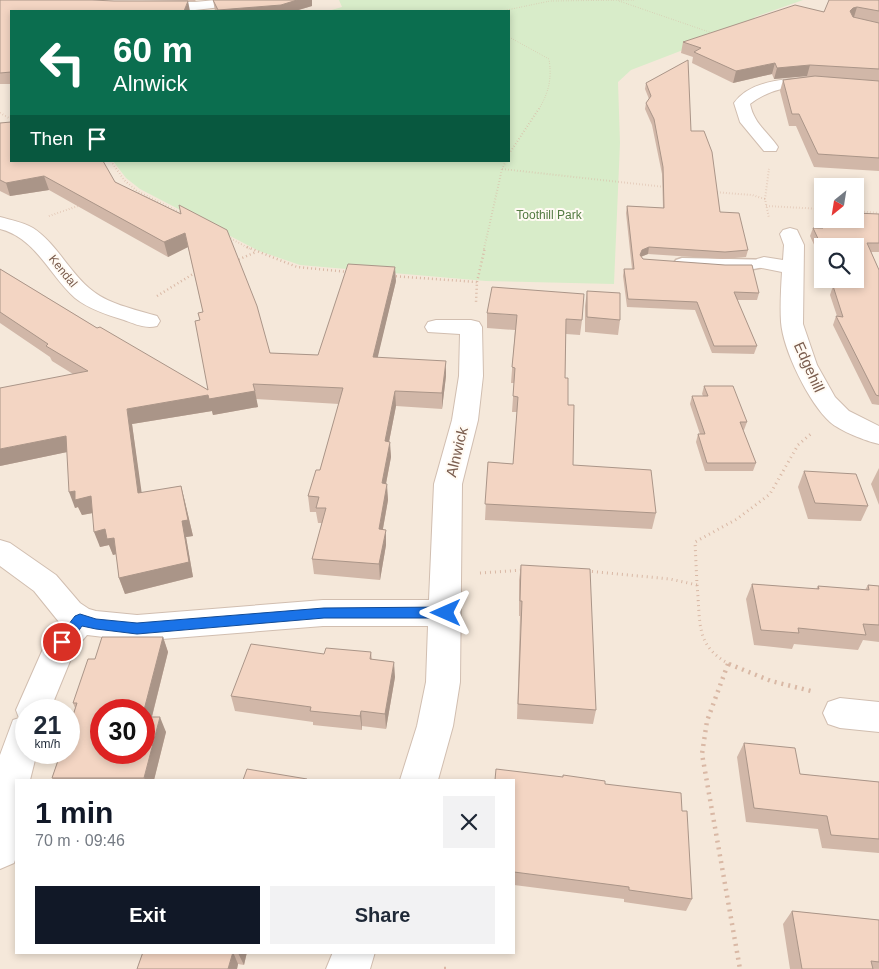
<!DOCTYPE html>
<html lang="en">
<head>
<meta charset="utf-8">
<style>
	:root { --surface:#fff; --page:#f2f2f3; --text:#1f2937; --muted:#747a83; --accent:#111827 }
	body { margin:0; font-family:Arial,sans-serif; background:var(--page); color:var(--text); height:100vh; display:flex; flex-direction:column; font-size:19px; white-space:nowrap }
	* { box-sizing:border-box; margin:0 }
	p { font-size:16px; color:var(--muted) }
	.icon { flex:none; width:28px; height:28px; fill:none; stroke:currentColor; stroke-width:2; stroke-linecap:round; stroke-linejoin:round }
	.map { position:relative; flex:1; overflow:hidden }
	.sheet { position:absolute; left:15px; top:779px; width:500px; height:175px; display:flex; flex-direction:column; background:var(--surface); border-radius:0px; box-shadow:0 2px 8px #0003 }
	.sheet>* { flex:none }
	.top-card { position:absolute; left:10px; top:10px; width:500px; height:152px; border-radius:0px; box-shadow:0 2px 8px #0003; background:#0b6e4f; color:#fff; overflow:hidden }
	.needle { width:32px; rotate:210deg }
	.fabs { position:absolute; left:814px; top:178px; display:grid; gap:10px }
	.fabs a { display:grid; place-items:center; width:50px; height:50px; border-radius:0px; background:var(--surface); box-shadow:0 2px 8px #0003; font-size:25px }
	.speed { position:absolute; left:15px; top:699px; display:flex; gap:10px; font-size:25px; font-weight:700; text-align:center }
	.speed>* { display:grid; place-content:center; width:65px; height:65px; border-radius:50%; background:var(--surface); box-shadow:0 2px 8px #0003; line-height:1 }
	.speed small { font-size:12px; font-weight:400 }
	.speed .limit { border:8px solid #d22; background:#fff; color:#111 }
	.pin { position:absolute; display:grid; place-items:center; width:42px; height:42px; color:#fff; margin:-21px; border:2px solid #fff; border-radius:50%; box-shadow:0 1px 5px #0007 }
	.me { position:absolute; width:55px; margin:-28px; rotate:270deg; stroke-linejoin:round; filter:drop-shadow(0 0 4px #0008) }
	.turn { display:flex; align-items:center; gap:18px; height:105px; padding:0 20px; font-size:22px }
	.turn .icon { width:65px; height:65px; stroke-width:2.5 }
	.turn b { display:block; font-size:35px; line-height:42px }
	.then { display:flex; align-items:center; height:48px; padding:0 20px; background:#0003; gap:10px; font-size:19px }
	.round { display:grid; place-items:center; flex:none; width:52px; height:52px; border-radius:0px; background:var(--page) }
	.overview { display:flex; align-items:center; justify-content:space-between; height:85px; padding:0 20px }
	h1 { font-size:30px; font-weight:800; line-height:38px; color:var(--accent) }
	.button { display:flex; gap:10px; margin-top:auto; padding:10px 20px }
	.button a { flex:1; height:58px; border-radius:0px; background:var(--accent); color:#fff; font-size:20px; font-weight:800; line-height:58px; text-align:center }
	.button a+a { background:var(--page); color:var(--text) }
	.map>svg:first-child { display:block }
	.residential { fill:#f5e8da; fill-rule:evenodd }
	.green { fill:#d8ecc9 }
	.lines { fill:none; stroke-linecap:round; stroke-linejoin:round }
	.service-casing { stroke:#d1beb0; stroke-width:3 }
	.minor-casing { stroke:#d1beb0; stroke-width:2 }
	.path-far4 { stroke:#d9b8a5; stroke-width:1; stroke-dasharray:0.5 2; stroke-linecap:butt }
	.path-far3 { stroke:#d9b8a5; stroke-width:2; stroke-dasharray:0.5 2.5; stroke-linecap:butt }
	.path-far2 { stroke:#d9b8a5; stroke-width:2.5; stroke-dasharray:1 3; stroke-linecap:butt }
	.path-far1 { stroke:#d9b8a5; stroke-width:3; stroke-dasharray:1 4; stroke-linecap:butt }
	.path { stroke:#d9b8a5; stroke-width:4.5; stroke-dasharray:2 5; stroke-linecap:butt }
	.service { fill:#fff; fill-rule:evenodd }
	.minor { fill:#fff; fill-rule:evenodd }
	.wall { fill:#d1b7a8 }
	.shaded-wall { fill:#aa9588 }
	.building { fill:#f3d5c3; stroke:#aa9588 }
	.route { fill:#1a73e8; stroke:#114b97 }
	.labels { text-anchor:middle; stroke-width:4; stroke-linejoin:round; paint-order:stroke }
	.far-park-label { font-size:12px; fill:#537a41; stroke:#fffaf3 }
	.far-street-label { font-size:12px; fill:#7a5c4d; stroke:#fffaf3 }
	.street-label { font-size:15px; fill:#7a5c4d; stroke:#fffaf3 }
</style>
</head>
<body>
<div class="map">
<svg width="879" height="969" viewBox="0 0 879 969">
	<rect width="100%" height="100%" fill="#fdf6ec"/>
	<path class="residential" d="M0 0H879V969H0ZM11 11H509V161H11ZM822 186H855V219H822ZM822 246H855V279H822ZM26 710H69V752H26ZM101 710H144V752H101ZM16 780H514V952H16Z"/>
	<path class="green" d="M339 0H803L755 17 748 25 631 70 618 82 620 143 614 284 486 281 300 265 259 251 140 189 126 178 113 161H509V11H328L342 7Z"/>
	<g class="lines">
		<defs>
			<path id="service" d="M682 258 770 260 772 263 770 266 748 270 676 266 674 263 676 260Z"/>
			<path id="minor" d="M216 0H254L248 4 195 10H151L145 6 151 2H195Z
				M807 78 879 83V91C837 87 785 76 750 104 754 124 768 132 778 147L776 151H764L740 122 734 103C750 81 783 79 807 78Z
				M0 217C11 220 23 222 33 228 56 243 68 270 89 288 107 304 134 309 157 316L160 321 157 326C145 329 135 324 124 320 107 315 89 309 75 298 49 275 36 238 0 229Z
				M790 228 797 230 804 245 803 324 817 365 835 397 849 411 879 426V444C866 441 840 431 830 422 809 403 783 350 781 322 780 306 781 288 782 272L757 267 754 263 757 259 764 257 783 260 784 245 780 234 783 230Z
				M436 320H471L479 322 482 327 483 376 478 420 462 484 460 682 453 726 438 780H400L417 726 426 682 428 626H323L137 641 87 635 75 649 50 710H26V752H37L30 780H16V857L14 863 0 869V755L13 720 19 718 16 710 46 642 59 622 34 591 0 566V540L10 543 56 575 80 603 89 609 96 611 137 615 323 600H429L434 484 452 420 459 376 460 334 428 332 425 327 428 322Z
				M840 698 879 702V732L840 728 828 724 823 713 828 702Z
				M333 952H375L370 969H326Z"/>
		</defs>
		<use href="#service" class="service-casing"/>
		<use href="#minor" class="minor-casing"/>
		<path class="path-far4" d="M619 1 715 34
			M502 11 550 1 635 0
			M509 37 549 59C552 78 549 92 539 109"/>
		<path class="path-far3" d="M0 113 11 119
			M509 154 540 107
			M111 161 124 180 137 191 183 214
			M506 161 502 169 665 187
			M714 192 752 195 765 199 769 218
			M765 199 769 169
			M766 206 822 209
			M855 211 879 213
			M49 216 81 205
			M228 237 250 249
			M484 249 502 169"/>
		<path class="path-far2" d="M247 247 297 267 348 272
			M235 261 256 252
			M392 276 477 282 476 302
			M477 282 485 247
			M157 296 198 271"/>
		<path class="path-far1" d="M587 571 670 579 697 585 695 542 737 519 770 494 798 445 813 432
			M480 573 524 570
			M697 585C701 622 694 646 731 665"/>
		<path class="path" d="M728 664 707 721 702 754 740 969
			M729 664 771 681 815 692
			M444 969H450"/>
		<use href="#service" class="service"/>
		<use href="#minor" class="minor"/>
	</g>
	<path class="wall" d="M0 0 190 11H11V84H0Z
		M142 0H196L195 1Z
		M213 0H312V6L295 11H215Z
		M879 0V22L853 17 879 22V171L814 167 796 126H789L780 91 783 80 810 76 774 79 772 74 733 83 692 63 693 57 681 53 683 42Z
		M646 83 691 131 720 212 748 250 746 257 723 259 648 254 641 257 643 259 759 293 757 300H737L757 346 754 354 712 353 695 310 627 307 623 276 624 269H632L626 213 627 206 663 208 662 174 652 125 645 109 646 103 649 99 645 89Z
		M0 123 115 182 181 214 270 353 318 355 396 281 377 358 446 376 442 409 396 406 389 442 391 457 386 484 388 500 383 529 386 545 380 580 314 574 312 559 322 523H318L316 512H310L308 496 320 470 339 404 256 399 258 407 213 415 212 411 132 424 141 493 181 486 185 502 193 536 186 537 193 577 125 594 119 578 116 554 113 555 109 545 100 547 93 513 82 515 78 507 75 508 67 452 0 466 73 374 52 361 50 357 0 323V269L97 328 208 390 200 320 203 312 188 247 168 257 49 190 10 196 0 191Z
		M879 214V252H871L879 270V405L872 404 833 325 836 316H837L830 295 833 286H834L830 279H855L822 246V262L810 236 813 228H816L815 226 818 218 855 219Z
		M587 291 620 320 618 335 585 332V306Z
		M487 313 582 320 580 335 566 334 565 378 568 405 573 465 656 513 652 529 485 520 488 462 513 464 517 412H512L514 383H511L515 330 487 328Z
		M704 386 747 422 744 430H743L756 463 753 471H705L696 442 698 434H700L690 404 692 396H703L702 394Z
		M879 468V505L871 484Z
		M804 471 868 506 861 521 808 519 798 487Z
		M521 565 596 710 593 724 517 719 520 616H519V580Z
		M752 584 816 589 818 586 865 590 868 585 879 586V642L863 640 858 650 794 644 792 649 754 645 746 599Z
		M163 637 168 652 152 717 166 732 154 780H54L52 778 75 708 73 703 95 659Z
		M371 652 372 660 395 677 386 729 362 726V730L313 725V722L235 711 231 696 324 654Z
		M744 743 800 774 879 782V853L822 848 818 829 746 822 737 757Z
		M514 780 605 784 682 811 692 899 686 911 624 902V899L514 885Z
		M792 911 879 920V969H790L783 924Z
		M143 952H247L244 965 238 964 237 969H137Z"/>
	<path class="shaded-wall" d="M297 0H312V6L295 11H218V10Z
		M188 1 190 11H184Z
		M857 7 854 17 850 18V11L853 8Z
		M775 63 772 74 733 83 736 71Z
		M810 65 807 76 774 79 777 68Z
		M44 176 49 190 10 196 6 183Z
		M185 233 188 247 168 257 164 242Z
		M649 247 648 254 640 257V255L642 250Z
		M395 267 396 281 374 373 373 357Z
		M446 361V376L442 409V393Z
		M255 391 258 407 213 415 212 411 132 424 144 509 138 493 127 409 208 395Z
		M395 391 396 406 386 457 385 441Z
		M66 436 72 451 0 466V449Z
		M390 442 391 457 383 499 382 483Z
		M387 484 388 500 380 545 379 529Z
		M181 486 185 502 193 536 186 537 193 577 125 594 119 578Z
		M75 491 91 496 98 512 82 515 78 507 75 508 69 492Z
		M105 529 114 538 120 553 113 555 109 545 100 547 94 532Z
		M386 530V545L380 580 379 564Z
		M163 637 168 652 148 732 144 721V710Z
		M394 662 395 677 386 729 385 714Z
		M361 711 362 726V730L360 716Z
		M160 717 166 732 154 780H145L144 778Z
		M233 952 238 964 237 969H228Z
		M239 952H247L244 965 238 953Z"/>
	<path class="building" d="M0 0H92L114 1H188L184 11H11V72L0 73Z
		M213 0H297L281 5 218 10Z
		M829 0H879V11L857 7 853 8 850 11 853 17 879 23V69L810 65 777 68 775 63 736 71 694 52 701 48 683 42 795 5 824 12Z
		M688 60 691 131H704L712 152 720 212 739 213 748 250 725 252 649 247 642 250 640 255 643 259 725 265H752L759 293 734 292 757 346H714L697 302 628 299 624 269H634L627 206 664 208 663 167 654 119 646 103 651 96 646 83Z
		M815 76 879 81V158L818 154 799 114H792L783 80Z
		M11 122V161H103L115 182 181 214 179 205 227 230 257 306 270 353 318 355 348 264 395 267 373 357 446 361 442 393 395 391 385 441 390 442 382 483 387 484 379 529 386 530 379 564 312 559 326 508H316L319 497 308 496 316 470H320L343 388 253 384 255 391 209 399 208 395 127 409 138 493 181 486 188 520 182 521 189 562 119 578 114 538 107 539 105 529 94 532 91 496 75 500V491L69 492 66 436 0 449V388L88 371 46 346 48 344 0 312V269L97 328 100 327 208 390 195 321 200 320 198 313 203 312 185 233 164 242 44 176 6 183 0 180V123Z
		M855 213 879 214V243H867L879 270V396L876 395 836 316 843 317 833 286H841L838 279H855V246H822V247L813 228H823L818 218H822V219H855Z
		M492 287 584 294 582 320 566 319 565 378H568V405H574L573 465 651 470 656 513 485 504 488 462 513 464 518 397 513 396 515 368 512 367 517 315 487 313Z
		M587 291 620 293V320L587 317Z
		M704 386H733L747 422H740L756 463H707L698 434H705L692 396H708Z
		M804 471 856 474 868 506 815 503Z
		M521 565 590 569 596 710 518 704 522 601H520Z
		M752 584 819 589 818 586 869 590 868 585 879 586V625L863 624 866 635 798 628 799 633 761 630Z
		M102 637H163L144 710H101V752H144V717H160L144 778H52L61 752H69V728L77 703H73L88 659H95Z
		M251 644 324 654 326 648 371 652 370 659 394 662 385 714 361 711 360 716 310 711 311 707 231 696Z
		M744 743 795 748 800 774 879 782V839L831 835 827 816 754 808Z
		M247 769 307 779V780H243Z
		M496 769 563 777V775L605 781V784L681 793 682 811H687L692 899 629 890V887L514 872V780H495Z
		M792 911 879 920V962L871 961 873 969H802Z
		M143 952H233L228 969H137Z"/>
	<path class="route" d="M446 607 451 609 453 613 451 616 446 618H324L137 634 96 629 82 626C76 634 69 650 57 646L55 642 75 616 80 614 96 619 137 623 324 608Z"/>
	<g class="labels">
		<g class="far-park-label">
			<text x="549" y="219">Toothill Park</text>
		</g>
		<g class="far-street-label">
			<text transform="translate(63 271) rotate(51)" y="4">Kendal</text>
		</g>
		<g class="street-label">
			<text transform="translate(809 367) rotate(66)" y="5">Edgehill</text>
			<text transform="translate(457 452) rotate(-76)" y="5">Alnwick</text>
		</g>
	</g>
</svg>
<div class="fabs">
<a><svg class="needle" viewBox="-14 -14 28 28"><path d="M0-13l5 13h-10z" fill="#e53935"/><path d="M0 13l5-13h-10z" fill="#747a83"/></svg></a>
<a><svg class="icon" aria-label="search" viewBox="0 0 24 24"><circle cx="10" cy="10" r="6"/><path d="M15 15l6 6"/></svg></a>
</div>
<div class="speed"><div>21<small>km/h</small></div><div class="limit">30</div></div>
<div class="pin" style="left:62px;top:642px;background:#d93025"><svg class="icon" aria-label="arrive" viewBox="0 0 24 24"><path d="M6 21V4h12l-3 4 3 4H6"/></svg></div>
<svg class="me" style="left:446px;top:613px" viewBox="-20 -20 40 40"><path d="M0-17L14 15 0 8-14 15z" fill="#1a73e8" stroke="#fff" stroke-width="4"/></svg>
<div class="top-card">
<div class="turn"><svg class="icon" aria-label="left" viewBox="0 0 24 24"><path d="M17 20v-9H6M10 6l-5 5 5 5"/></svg><div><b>60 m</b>Alnwick</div></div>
<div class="then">Then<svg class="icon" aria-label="arrive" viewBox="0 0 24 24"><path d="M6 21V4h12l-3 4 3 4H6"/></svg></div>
</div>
<section class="sheet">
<div class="overview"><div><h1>1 min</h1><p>70 m · 09:46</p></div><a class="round"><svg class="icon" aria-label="close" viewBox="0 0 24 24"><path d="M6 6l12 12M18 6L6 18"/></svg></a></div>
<div class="button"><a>Exit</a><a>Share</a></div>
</section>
</div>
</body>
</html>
